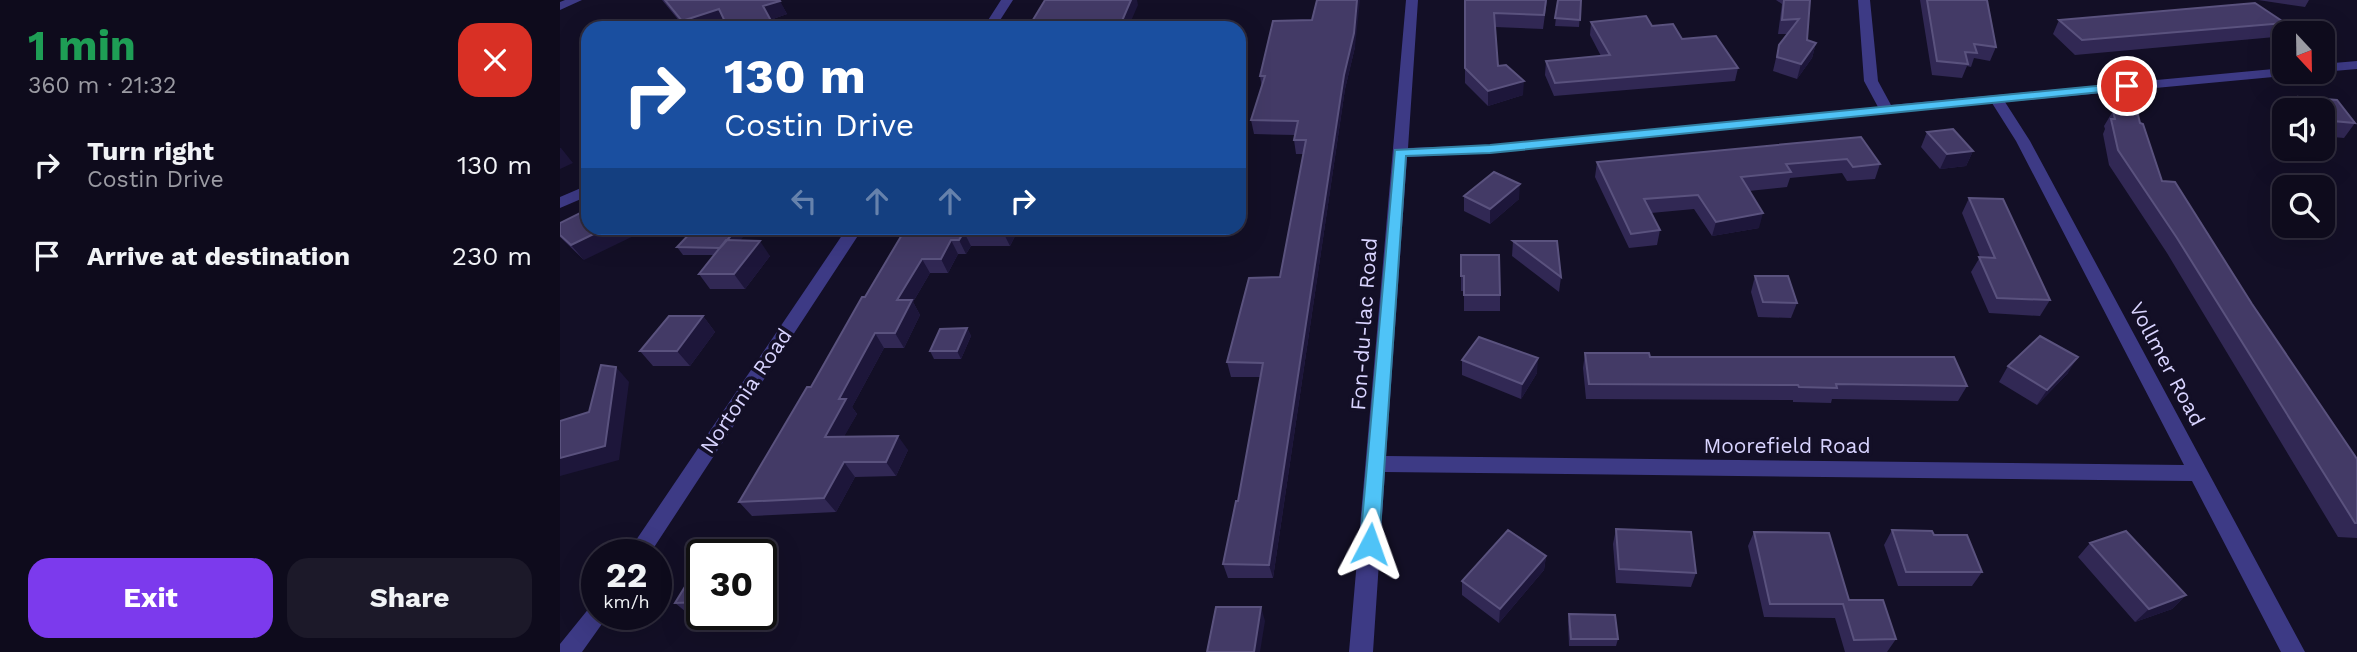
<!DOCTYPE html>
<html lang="en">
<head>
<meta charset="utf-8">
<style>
	:root { --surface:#0e0b1c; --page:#1c1929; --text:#f1f3f6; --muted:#9b9ba3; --line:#2e2b3b; --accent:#7c3aed }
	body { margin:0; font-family:"Work Sans",sans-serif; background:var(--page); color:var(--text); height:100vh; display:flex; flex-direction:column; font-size:26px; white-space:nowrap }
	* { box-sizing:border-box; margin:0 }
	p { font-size:23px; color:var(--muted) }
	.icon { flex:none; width:38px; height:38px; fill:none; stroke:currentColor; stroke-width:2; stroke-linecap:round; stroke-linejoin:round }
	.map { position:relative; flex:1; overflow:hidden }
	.side { display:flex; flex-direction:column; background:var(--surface); width:560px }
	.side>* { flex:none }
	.hud { position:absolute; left:21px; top:21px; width:665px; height:214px; border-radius:21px; box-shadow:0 7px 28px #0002,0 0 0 2px var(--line); background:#1a4fa0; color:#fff; overflow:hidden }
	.needle { width:46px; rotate:158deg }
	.buttons { position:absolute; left:1712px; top:21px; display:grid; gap:14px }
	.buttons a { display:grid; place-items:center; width:63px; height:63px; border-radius:14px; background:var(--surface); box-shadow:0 7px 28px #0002,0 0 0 2px var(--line); font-size:35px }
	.speed { position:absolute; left:21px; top:539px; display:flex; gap:14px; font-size:35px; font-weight:700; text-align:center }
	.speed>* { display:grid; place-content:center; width:91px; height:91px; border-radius:50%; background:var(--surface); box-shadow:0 7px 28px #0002,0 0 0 2px var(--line); line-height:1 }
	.speed small { font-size:18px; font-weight:400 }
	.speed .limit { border:4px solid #111; border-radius:10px; background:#fff; color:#111 }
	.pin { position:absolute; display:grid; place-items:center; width:60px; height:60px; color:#fff; margin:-30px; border:4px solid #fff; border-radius:50%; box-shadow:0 2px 7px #0007 }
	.me { position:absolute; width:77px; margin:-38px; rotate:4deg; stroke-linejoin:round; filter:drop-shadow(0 0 5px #0008) }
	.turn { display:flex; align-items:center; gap:24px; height:147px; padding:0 28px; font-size:32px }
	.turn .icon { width:91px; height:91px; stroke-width:2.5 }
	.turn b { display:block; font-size:49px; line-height:60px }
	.lanes { display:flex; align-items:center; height:66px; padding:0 28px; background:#0003; justify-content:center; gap:35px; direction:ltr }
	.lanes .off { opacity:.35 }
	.round { display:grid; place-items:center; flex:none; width:74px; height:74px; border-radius:21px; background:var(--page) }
	.head { display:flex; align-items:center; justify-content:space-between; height:119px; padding:0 28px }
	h1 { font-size:42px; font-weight:700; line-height:52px; color:#1e9e55 }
	.primary-button { display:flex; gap:14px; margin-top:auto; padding:14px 28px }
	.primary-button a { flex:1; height:80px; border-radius:21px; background:var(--accent); color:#fff; font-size:28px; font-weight:700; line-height:80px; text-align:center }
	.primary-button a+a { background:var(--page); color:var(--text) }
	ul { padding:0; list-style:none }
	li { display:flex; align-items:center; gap:21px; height:91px; padding:0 28px }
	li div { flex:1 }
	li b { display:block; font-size:26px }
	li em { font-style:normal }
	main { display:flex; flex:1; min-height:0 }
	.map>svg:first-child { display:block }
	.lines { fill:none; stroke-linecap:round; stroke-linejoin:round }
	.street { fill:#3d3a85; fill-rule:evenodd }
	.wall { fill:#312854 }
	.shaded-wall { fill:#1d163a }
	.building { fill:#433a66; stroke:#5a527e; stroke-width:2 }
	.route { fill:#4fc3f7; stroke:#337fa1; stroke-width:2 }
	.labels { text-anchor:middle; stroke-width:7; stroke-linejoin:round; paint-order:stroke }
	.street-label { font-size:21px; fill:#d9d4ff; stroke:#130f26 }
</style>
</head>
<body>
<main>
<section class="side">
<div class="head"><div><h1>1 min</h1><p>360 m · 21:32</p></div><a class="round" style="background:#d93025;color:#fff"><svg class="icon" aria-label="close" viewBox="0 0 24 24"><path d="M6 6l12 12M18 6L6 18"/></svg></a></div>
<ul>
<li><svg class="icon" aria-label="right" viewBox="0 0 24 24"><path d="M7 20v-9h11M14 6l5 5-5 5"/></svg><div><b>Turn right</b><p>Costin Drive</p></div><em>130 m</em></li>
<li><svg class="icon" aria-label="arrive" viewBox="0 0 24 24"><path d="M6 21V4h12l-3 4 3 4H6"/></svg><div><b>Arrive at destination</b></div><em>230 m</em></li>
</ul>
<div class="primary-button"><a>Exit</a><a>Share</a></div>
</section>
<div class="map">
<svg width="1797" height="652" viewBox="0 0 1797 652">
	<rect width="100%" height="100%" fill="#130f26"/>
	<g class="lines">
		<path class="street" d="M5 0H22L0 10V2Z
			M441 0H453L435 28H423Z
			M846 0H858L848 148 930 145 1318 107 1304 81 1298 0H1310L1318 81 1331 105 1724 68V72H1730L1724 76 1445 102 1470 141 1745 652H1721L1632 481 825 472 813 652H789ZM1432 103 1456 141 1624 465 826 456 847 157 930 153Z
			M1797 61V69L1762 72H1761L1762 64Z
			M28 185V196L0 208V197Z
			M287 228H303L89 555H66Z
			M37 604V614H49L22 652H0V644L30 607Z"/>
	</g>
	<path class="wall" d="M102 0H219L227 14 210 20 166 23 150 28H125Z
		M905 0H987L983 29 935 27 938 66 963 95 928 106 905 83Z
		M998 0H1021L1019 27 995 26Z
		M1216 0H1250L1247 40 1256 43 1252 58 1237 79 1213 71 1219 45 1227 34H1218L1222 4Z
		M1360 0H1427L1436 47 1430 61 1414 58 1411 67 1407 66 1402 78 1372 75Z
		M1698 0H1749L1745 7Z
		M1499 20 1725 23 1715 37 1515 55 1493 34Z
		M1031 22 1092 26 1122 39 1178 68 1175 81 994 96 985 75 986 61 1041 56 1030 35Z
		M795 47 785 89 713 578H668L663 564 678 501 701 377H671L667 362 720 277 743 154H736L734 140 735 135 694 134 691 120 702 88 700 76Z
		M1739 97 1795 123 1784 138 1762 136V110H1730Z
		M1553 111 1602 181 1692 304 1797 459V538L1778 537 1607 253 1549 165 1543 134 1545 129 1544 126Z
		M1367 132 1413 151 1406 166 1380 169 1361 147Z
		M1301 137 1320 164 1315 179 1287 181 1282 173 1230 178 1227 187 1189 191 1199 228 1152 236 1134 209 1091 213 1100 230 1097 245 1069 248 1035 177 1037 162Z
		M904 196 959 199 930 224 904 211Z
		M1409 198 1490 300 1480 316 1429 313 1411 272 1420 257 1402 213Z
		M0 223 24 260 0 237Z
		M135 228H191L179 241 210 256 185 289H150L139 274 154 255H123L117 247Z
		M346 228H459L450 246H411L406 254H398L388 273H370L353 302 360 315 344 348H324L292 407 297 414 284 436 348 450 336 476 295 477 276 512 192 516 179 502 251 387Z
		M953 241 1001 277 999 292 952 256Z
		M901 255 940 295V311H904V291H901Z
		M1195 276 1237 303 1231 318 1198 317 1191 292Z
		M143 316 155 332 130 366H93L80 351Z
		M407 328 411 336 401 359H374L370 351Z
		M1025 353 1090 357 1407 386 1398 401 1272 399 1271 403 1233 402V400L1026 399 1023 368Z
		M902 360 977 373 961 399 902 375Z
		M1448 366 1508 373 1477 405 1439 382Z
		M1056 529 1136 573 1131 587 1056 583 1053 544Z
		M1332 530 1374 535 1422 572 1412 586H1338L1324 545Z
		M1194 532 1289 600 1336 639 1327 652H1285L1275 618 1204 617 1188 546Z
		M1530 543 1626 595 1612 609 1575 622 1518 557Z
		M986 556 984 570 939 623 902 595V581Z
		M142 559V614H178L177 616H131L115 603Z
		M1009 614 1058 639 1056 646H1009L1008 621Z"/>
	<path class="shaded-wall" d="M571 0H577L578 5 568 28H559Z
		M797 0H800L795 47 785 89 713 578 709 565 784 75Z
		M220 1 227 14 210 20 203 6Z
		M159 9 167 23 150 28H126L122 21Z
		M1256 43 1252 58 1237 79 1241 64Z
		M964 81 963 95 928 106V91Z
		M0 148H1L13 163 0 169Z
		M1413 151 1406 166 1380 169 1387 154Z
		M960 184 959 199 930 224V209Z
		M1203 213 1199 228 1152 236 1156 222Z
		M46 228H90L24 260 11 245Z
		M178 228H191L166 255 160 248Z
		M445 228H459L450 246 443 232Z
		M404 232 411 246 406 254 399 240Z
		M391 240 398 254 388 273 381 259Z
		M200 241 210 256 185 289 174 274Z
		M362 259 370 273 353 302 360 315 344 348 335 333 337 300Z
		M143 316 155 332 130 366 117 351Z
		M407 328 411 336 401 359 397 351Z
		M315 333 324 348 292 407 297 414 276 451 265 437 279 399Z
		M1518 357 1508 373 1477 405 1487 390Z
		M978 358 977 373 961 399 962 384Z
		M56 367 69 382 59 460 0 476V458L45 446Z
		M338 436 348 450 336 476 326 462Z
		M284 462 295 477 276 512 264 498Z
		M192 549 198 555H189Z
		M986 556 984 570 939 623 940 609Z
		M201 558 206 563 201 571Z
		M1626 595 1612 609 1575 622 1589 609Z
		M701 607 705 621 700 652H694Z"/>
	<path class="building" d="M105 0H219L220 1 203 6 215 28H168L159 9 122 21Z
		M485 0H571L559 28H468Z
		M757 0H797L794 33 784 75 709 565 663 564 676 501H678L703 363 667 362 689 278 720 277 746 140H734L738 121 691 120 705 76H700L713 21 752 20Z
		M905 0H986L984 15 934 13 938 66 946 65 964 81 928 91 905 68Z
		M998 0H1021L1020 20 995 18Z
		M1224 0H1250L1247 40 1256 43 1241 64 1217 57 1219 45 1239 19 1222 20Z
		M1367 0H1427L1436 47 1414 44 1417 53 1405 52 1408 64 1377 61Z
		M1695 3 1725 23 1522 40 1499 20Z
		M1086 16 1092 26 1113 24 1122 39 1156 36 1178 68 995 83 986 61 1050 55 1031 22Z
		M1739 97 1777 100 1795 123 1762 120V110H1749Z
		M1553 111 1578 115 1580 123 1583 124 1602 181 1615 182 1692 304 1797 459V523H1795L1617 238 1558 150 1551 119H1555Z
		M1393 129 1413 151 1387 154 1367 132Z
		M1301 137 1320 164 1293 167 1287 159 1226 164 1231 172 1181 177 1203 213 1156 222 1138 195 1084 199 1100 230 1071 234 1037 162Z
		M934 172 960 184 930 209 904 196Z
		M1409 198 1443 199 1490 300 1437 298 1419 257 1435 258Z
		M28 209V228H46L11 245 0 235V223Z
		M135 228H178L160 248 117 247Z
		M346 228H445L443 232H404L399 240H391L381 259H362L337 300H352L335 333H315L279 399H286L265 437 338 436 326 462H284L264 498 179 502 247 387H251L302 297H305Z
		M166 240 200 241 174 274H139Z
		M953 241H997L1001 277Z
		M901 255H939L940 295H904V276H901Z
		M1195 276H1228L1237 303 1203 302Z
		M109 316H143L117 351H80Z
		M407 328 397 351H370L380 329Z
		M1480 336 1518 357 1487 390 1448 366Z
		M919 337 978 358 962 384 902 360Z
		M1025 353H1089L1090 357H1394L1407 386 1276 384 1277 388 1239 387 1238 385 1029 384Z
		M41 365 56 367 45 446 0 458V421L29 412Z
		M1056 529 1131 532 1136 573 1059 569Z
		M948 530 986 556 940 609 902 581Z
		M1332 530 1372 531 1374 535H1407L1422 572H1346Z
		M1566 531 1626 595 1589 609 1530 543Z
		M1194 532 1269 533 1289 600H1323L1336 639 1294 640 1283 604H1210Z
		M148 549H192L189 555H144Z
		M142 559V602L115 603Z
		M656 607H701L694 652H647Z
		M1009 614 1055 615 1058 639H1011Z"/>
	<path class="route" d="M1567 83 1573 86 1571 89 930 153 846 156 819 544 816 550 810 553 803 550 800 544 835 150 930 145Z"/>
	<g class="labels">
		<g class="street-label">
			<text transform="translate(804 324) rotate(-86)" y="7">Fon-du-lac Road</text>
			<text transform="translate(1607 364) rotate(62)" y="7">Vollmer Road</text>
			<text transform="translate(186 391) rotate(-56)" y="7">Nortonia Road</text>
			<text x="1227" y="453">Moorefield Road</text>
		</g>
	</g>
</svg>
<div class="buttons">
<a><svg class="needle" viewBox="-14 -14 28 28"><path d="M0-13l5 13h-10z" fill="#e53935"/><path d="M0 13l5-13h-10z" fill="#9b9ba3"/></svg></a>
<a><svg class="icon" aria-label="sound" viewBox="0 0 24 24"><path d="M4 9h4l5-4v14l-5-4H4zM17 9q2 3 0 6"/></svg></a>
<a><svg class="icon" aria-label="search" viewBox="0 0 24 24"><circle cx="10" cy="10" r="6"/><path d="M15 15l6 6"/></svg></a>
</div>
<div class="speed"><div>22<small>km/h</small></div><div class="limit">30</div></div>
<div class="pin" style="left:1567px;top:86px;background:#d93025"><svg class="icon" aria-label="arrive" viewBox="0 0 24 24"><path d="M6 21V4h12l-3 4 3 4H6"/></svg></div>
<svg class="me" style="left:810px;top:544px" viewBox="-20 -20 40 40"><path d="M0-17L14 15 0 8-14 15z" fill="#4fc3f7" stroke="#fff" stroke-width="4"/></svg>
<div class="hud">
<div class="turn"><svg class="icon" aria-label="right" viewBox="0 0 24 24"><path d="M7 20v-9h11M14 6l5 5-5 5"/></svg><div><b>130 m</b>Costin Drive</div></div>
<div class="lanes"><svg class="icon off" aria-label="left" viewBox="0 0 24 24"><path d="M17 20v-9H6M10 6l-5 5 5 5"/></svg><svg class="icon off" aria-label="ahead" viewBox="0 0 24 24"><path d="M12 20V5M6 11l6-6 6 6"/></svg><svg class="icon off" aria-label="ahead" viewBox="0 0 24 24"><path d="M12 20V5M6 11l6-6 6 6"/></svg><svg class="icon" aria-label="right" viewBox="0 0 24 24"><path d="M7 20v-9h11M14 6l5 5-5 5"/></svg></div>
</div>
</div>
</main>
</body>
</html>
